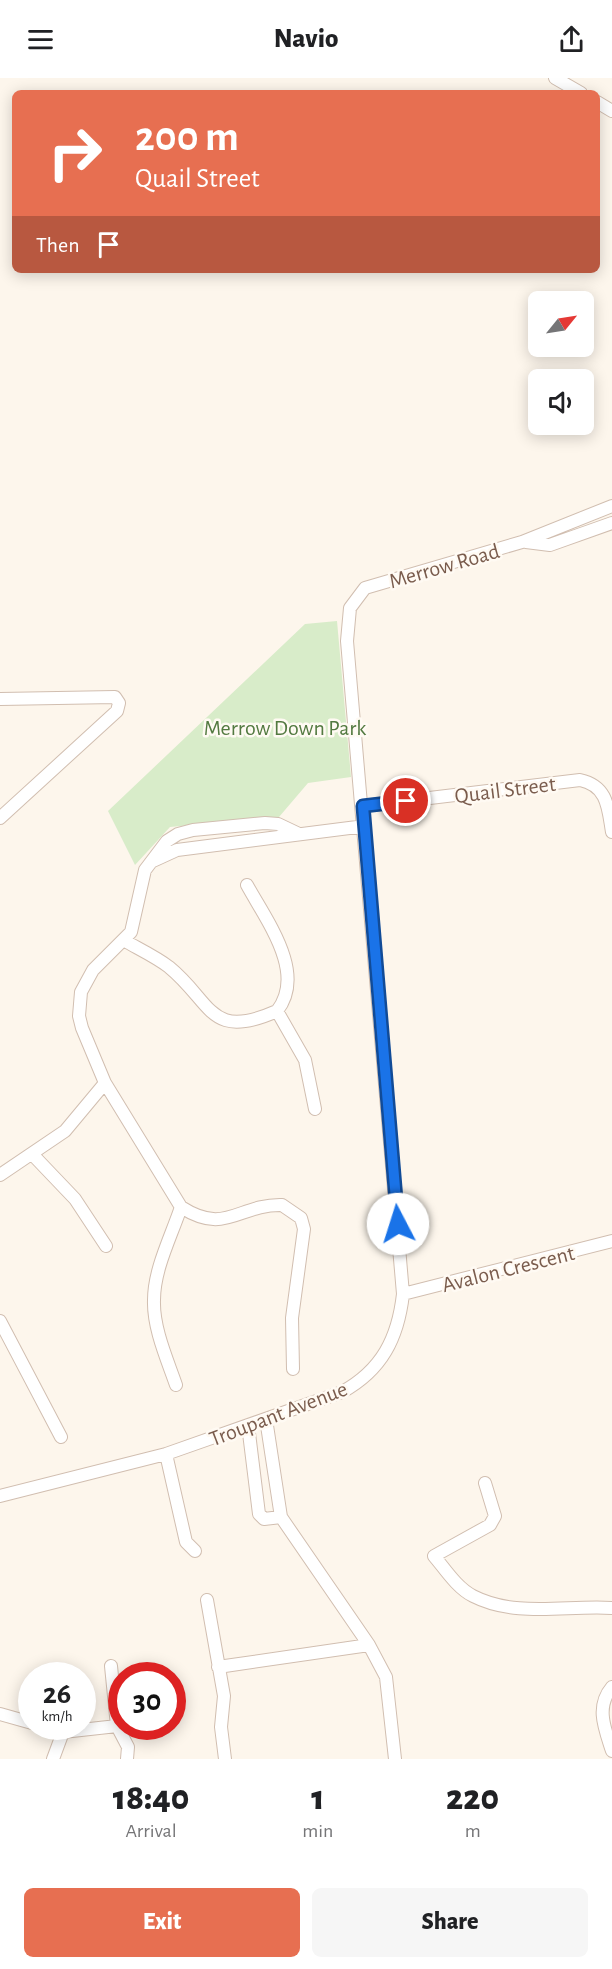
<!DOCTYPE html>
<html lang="en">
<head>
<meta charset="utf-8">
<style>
	:root { --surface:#fff; --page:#f6f6f6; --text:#202124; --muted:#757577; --accent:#e76f51 }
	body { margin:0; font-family:"Alegreya Sans",sans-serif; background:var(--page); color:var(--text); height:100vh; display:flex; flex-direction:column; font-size:22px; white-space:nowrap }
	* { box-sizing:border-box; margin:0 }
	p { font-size:20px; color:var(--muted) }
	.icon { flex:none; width:33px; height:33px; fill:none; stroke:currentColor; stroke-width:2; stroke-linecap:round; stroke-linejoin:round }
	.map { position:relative; height:1681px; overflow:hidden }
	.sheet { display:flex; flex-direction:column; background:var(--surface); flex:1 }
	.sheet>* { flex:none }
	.guide { position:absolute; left:12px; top:12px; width:588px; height:183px; border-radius:9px; box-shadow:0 3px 15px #0003; background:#e76f51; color:#fff; overflow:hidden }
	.needle { width:39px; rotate:60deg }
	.fabs { position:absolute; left:528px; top:213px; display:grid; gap:12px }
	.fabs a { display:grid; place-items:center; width:66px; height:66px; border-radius:9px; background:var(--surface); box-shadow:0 3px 15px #0003; font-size:30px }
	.speed { position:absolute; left:18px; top:1584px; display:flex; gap:12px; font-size:30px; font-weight:700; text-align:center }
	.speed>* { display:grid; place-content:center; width:78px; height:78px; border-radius:50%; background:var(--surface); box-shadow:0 3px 15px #0003; line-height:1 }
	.speed small { font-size:15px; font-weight:400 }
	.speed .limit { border:9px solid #d22; background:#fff; color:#111 }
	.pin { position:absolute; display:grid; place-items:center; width:51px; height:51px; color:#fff; margin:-26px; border:3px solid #fff; border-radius:50%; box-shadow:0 2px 6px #0007 }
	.me { position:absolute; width:66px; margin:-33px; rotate:355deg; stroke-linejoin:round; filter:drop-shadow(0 0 4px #0008) }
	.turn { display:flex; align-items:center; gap:21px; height:126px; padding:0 24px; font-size:27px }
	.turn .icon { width:78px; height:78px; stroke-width:2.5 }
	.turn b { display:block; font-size:42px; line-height:51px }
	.then { display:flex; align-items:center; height:57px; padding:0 24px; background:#0003; gap:12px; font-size:22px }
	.eta { display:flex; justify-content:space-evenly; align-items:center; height:102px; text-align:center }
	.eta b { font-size:36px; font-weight:800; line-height:42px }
	.button { display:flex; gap:12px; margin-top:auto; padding:12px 24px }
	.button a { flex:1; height:69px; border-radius:9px; background:var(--accent); color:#fff; font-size:24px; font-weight:800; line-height:69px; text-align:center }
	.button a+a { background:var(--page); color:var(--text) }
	header { display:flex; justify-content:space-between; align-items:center; height:78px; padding:0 24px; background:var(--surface); font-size:27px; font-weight:800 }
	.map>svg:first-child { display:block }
	.green { fill:#d8ecc9 }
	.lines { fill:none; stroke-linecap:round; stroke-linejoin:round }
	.street-casing { stroke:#d1beb0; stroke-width:14 }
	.street { stroke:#fff; stroke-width:12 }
	.route-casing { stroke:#114b97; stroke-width:15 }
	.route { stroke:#1a73e8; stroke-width:10 }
	.labels { text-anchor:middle; stroke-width:5; stroke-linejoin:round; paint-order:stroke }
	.street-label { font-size:22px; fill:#7a5c4d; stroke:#fffaf3 }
	.park-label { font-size:22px; fill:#537a41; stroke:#fffaf3 }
</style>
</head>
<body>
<header><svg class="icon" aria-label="menu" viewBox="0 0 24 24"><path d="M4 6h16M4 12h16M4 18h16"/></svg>Navio<svg class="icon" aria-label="share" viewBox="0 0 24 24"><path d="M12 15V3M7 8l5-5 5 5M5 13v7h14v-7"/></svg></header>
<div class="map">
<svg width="612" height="1681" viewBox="0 0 612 1681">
	<rect width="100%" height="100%" fill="#fdf6ec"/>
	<path class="green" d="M337 543 351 699 308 705 279 739 170 749 135 787 108 733 305 546Z"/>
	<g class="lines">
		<defs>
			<path id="street" d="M555 0 581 15
				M597 24 612 33
				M526 464 550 467 612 445
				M0 621 115 619 119 625 117 633 0 740
				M363 728 580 702C608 708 608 730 612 754
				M153 783 177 772 365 748
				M125 863C139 871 156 879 169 889 213 925 209 963 277 933 307 895 266 842 247 807
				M277 933 305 982 315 1031
				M33 1077 75 1121 106 1168
				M0 1097 65 1053 105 1005
				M403 1216 612 1163
				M0 1243 61 1359
				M293 1291 292 1240 304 1151 301 1140 282 1127C238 1126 226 1158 181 1129L105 1005 82 950 79 938 81 914 93 892 131 854 145 792 167 763 178 756 193 752 265 745 278 746 299 756
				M176 1307C167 1281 153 1250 154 1222 154 1191 171 1159 181 1129
				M266 1341 281 1439 369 1567 386 1599 395 1681
				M248 1347 259 1436 264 1441 281 1439
				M166 1376 186 1464 195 1473
				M485 1405 495 1438 490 1447 434 1478C445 1491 457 1510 473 1518 516 1540 566 1527 612 1530
				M0 1418 166 1376 342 1314C382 1292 398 1260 403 1216L347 563 350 530 365 510 522 464 612 428
				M207 1522 224 1618 221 1649 225 1681
				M111 1588 117 1648 128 1669 127 1681
				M218 1589 369 1567
				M612 1609C595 1629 605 1651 612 1673
				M0 1636 32 1645
				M44 1648 63 1654 117 1648
				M53 1681 63 1654"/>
		</defs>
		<use href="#street" class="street-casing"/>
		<use href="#street" class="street"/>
	</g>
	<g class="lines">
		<defs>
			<path id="route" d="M398 1146 363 728 406 723"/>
		</defs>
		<use href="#route" class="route-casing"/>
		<use href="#route" class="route"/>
	</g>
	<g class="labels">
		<g class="street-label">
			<text transform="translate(444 487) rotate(-16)" y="8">Merrow Road</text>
			<text transform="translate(505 711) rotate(-7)" y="8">Quail Street</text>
			<text transform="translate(508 1190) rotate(-14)" y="8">Avalon Crescent</text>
			<text transform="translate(278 1335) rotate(-21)" y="8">Troupant Avenue</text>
		</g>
		<g class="park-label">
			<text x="285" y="657">Merrow Down Park</text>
		</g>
	</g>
</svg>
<div class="fabs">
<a><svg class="needle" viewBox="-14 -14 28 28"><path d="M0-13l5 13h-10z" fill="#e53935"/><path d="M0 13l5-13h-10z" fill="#757577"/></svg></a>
<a><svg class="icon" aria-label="sound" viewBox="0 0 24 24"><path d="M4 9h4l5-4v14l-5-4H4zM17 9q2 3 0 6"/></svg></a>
</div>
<div class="speed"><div>26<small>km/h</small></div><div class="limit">30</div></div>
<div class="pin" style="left:406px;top:723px;background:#d93025"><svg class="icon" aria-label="arrive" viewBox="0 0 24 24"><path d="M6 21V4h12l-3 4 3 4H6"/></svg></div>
<svg class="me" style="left:398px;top:1146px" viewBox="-20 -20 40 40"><circle r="19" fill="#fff"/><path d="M0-13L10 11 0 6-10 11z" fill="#1a73e8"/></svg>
<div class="guide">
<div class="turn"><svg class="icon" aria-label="right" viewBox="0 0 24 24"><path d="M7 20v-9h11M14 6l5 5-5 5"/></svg><div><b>200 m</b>Quail Street</div></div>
<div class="then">Then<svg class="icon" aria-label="arrive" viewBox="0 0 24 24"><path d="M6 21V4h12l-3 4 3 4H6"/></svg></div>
</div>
</div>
<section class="sheet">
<div class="eta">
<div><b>18:40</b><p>Arrival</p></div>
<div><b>1</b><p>min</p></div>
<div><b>220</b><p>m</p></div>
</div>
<div class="button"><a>Exit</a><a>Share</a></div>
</section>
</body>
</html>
